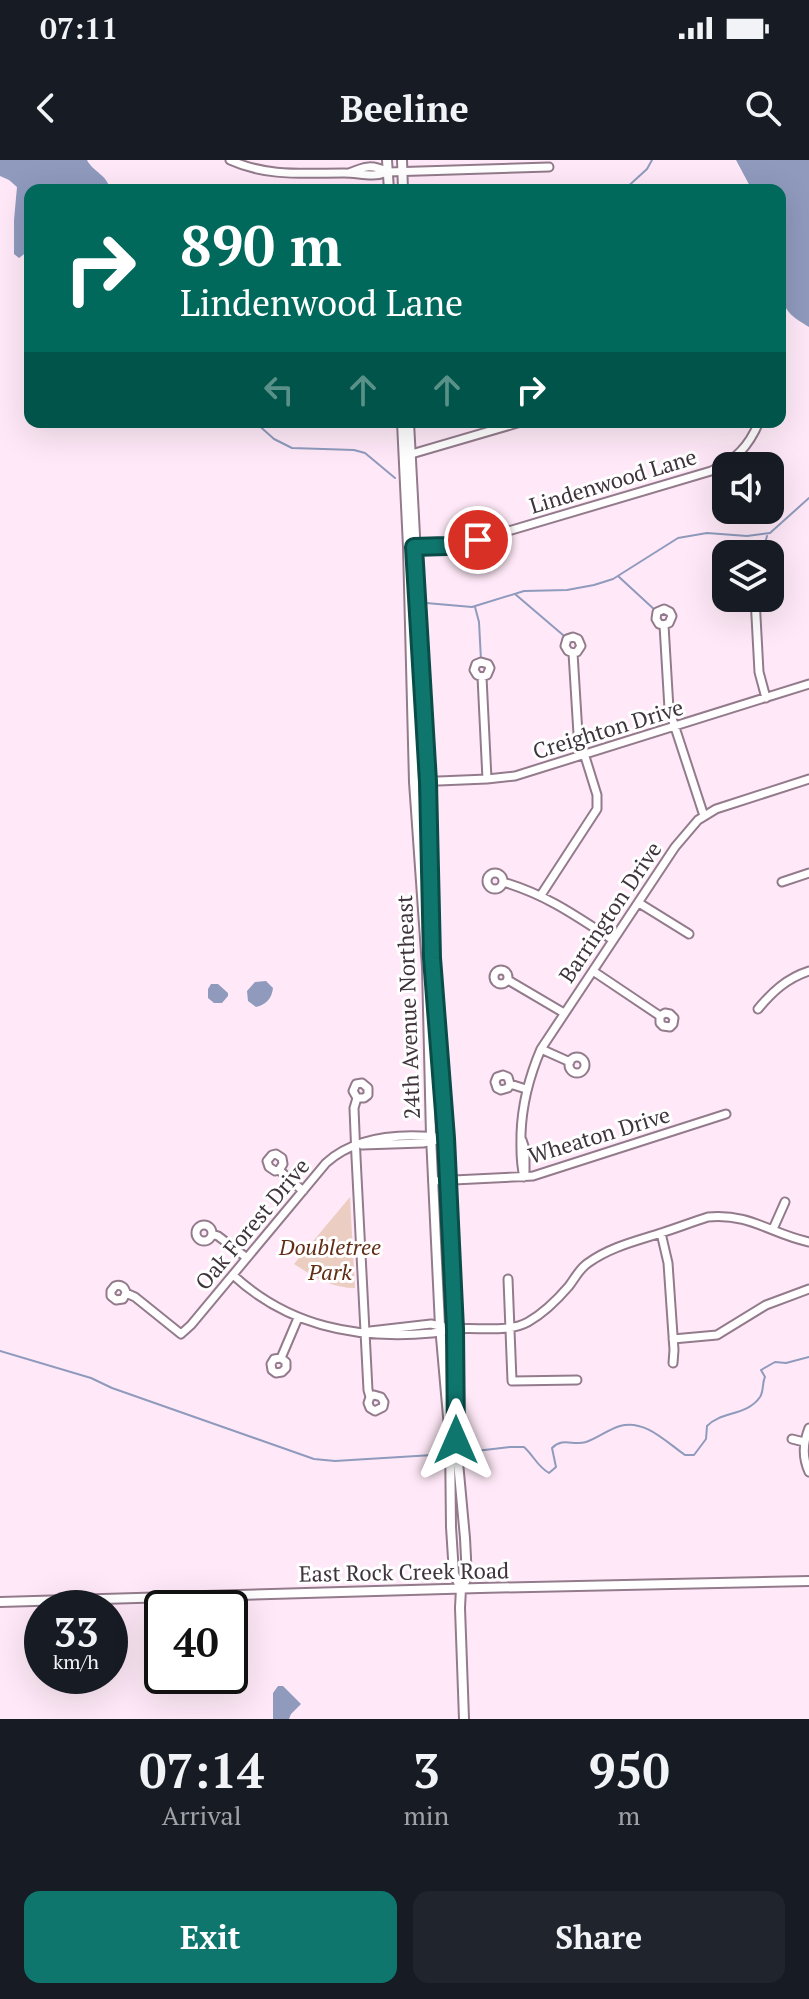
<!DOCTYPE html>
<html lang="en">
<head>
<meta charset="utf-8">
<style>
	:root { --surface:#171b24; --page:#20242c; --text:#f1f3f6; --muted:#9ea1a6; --accent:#0f766e }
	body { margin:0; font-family:"PT Serif",serif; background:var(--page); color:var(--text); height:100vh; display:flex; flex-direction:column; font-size:30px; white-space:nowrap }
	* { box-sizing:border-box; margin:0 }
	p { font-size:26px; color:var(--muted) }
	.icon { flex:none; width:44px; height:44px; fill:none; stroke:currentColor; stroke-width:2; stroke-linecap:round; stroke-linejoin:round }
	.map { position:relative; height:1559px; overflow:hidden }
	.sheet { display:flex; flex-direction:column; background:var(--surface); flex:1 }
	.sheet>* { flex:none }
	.top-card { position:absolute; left:24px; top:24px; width:762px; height:244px; border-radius:16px; box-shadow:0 8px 32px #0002; background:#00695c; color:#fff; overflow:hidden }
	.fabs { position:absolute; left:712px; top:292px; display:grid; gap:16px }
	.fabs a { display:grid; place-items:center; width:72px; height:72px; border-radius:16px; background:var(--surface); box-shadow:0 8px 32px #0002; font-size:40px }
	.speed { position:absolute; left:24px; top:1430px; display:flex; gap:16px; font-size:40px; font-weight:700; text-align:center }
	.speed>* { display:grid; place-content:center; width:104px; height:104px; border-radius:50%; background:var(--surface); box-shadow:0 8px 32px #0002; line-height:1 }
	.speed small { font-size:20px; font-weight:400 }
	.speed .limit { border:4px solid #111; border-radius:12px; background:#fff; color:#111 }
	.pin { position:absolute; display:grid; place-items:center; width:68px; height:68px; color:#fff; margin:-34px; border:4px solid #fff; border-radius:50%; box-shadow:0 2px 8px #0007 }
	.me { position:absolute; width:88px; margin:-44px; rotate:0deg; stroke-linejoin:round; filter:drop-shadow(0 0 6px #0008) }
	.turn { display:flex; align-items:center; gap:28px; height:168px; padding:0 24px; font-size:36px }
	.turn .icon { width:104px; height:104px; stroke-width:2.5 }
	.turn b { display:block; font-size:56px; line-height:68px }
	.lanes { display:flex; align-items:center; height:76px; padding:0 24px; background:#0003; justify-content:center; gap:40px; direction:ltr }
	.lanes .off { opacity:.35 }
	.eta { display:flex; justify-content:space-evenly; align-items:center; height:136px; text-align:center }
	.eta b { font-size:48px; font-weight:700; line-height:56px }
	.action { display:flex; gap:16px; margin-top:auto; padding:16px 24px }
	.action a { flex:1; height:92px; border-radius:16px; background:var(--accent); color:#fff; font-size:32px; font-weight:700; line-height:92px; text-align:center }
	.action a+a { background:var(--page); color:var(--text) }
	.status { display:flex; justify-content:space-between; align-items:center; height:56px; padding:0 40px; background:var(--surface); direction:ltr }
	.status svg { height:22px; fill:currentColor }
	header { display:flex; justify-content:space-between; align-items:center; height:104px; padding:0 24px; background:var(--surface); font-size:36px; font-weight:700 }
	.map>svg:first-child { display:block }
	.green { fill:#eccdc1 }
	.water { fill:#8f9abd }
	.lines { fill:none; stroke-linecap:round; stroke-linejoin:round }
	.stream { stroke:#8f9abd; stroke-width:2 }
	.minor-casing { stroke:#937b8c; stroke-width:11 }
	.tertiary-casing { stroke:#937b8c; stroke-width:12 }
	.minor { stroke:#fff; stroke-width:7 }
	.tertiary { stroke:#fff; stroke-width:8 }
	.route-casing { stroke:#0a4d48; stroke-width:20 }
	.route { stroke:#0f766e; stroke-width:14 }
	.labels { text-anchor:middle; stroke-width:6; stroke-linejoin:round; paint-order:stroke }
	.street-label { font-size:22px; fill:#3f343c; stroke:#fff }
	.park-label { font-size:22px; font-style:italic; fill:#612d16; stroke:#fff }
</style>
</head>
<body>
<div class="status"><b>07:11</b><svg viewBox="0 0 49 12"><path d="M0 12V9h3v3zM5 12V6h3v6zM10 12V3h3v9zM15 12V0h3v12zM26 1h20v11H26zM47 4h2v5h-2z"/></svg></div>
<header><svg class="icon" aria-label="back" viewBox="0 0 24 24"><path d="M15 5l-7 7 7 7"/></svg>Beeline<svg class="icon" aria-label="search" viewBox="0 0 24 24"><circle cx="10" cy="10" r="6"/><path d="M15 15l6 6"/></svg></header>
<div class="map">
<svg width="809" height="1559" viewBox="0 0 809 1559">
	<rect width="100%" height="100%" fill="#ffe9f8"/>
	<path class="green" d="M350 1037 355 1128C331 1128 314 1117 294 1104Z"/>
	<path class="water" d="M0 0H87C93 12 108 15 110 30H30V92H27L19 98 14 94V60L17 27 9 20 0 16Z
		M736 0H809V167C793 157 789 155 780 138V30H752Z
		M266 821 273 828C272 838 266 845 256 847L248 841 247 831 255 822Z
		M211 824H218L228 833V836L222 843H214L208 838V829Z
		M278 1526H283L301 1544 291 1554 289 1559H273V1533Z"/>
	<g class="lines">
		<path class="stream" d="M624 30 647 9 652 0
			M255 262 274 279 292 288 354 290 365 293 395 318
			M762 394 767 376
			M618 416 656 451
			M515 434 563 475
			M426 443 472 447 524 431 567 430 594 425 613 419 678 378 707 373 747 376 770 373 809 338
			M475 447 479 462 481 500
			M0 1191 91 1218 112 1228 314 1299 335 1301 449 1294
			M459 1293 510 1287H524C534 1296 537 1306 549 1313L556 1307 552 1288C563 1277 573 1286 586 1282 598 1278 607 1270 620 1266 645 1259 666 1282 685 1295H694L706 1279 707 1266C721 1251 747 1256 760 1237 764 1231 762 1223 765 1217L761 1210 775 1202 786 1203 809 1197"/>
		<defs>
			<path id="minor" d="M230 0C267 17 304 13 344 13 360 13 372 18 388 12L549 7
				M349 13C365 6 372 4 388 12
				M408 295 521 262
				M411 387 446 386 478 380 711 311C735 301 749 286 759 262
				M755 438 759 512 766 538
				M664 465 669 463 672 456 670 452 664 449 657 452 656 459 659 464 664 465 669 549 704 656
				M482 517 477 515 474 510 476 504 481 502 488 504 490 508 487 515 482 517 487 619
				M414 622 487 619 515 616 809 524
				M487 721a8 8 0 1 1 16 0a8 8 0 1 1-16 0Z
				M503 722C547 735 576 756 613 780
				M782 722 809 713
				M541 735 597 649V635L578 574 573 493 568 491 565 486 567 479 573 477 578 479 581 486 577 492 573 493
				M639 743 689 774
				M494 817a7 7 0 1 1 14 0a7 7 0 1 1-14 0Z
				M593 811 660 856V863L663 866 670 867 673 864 674 858 670 854 665 853 660 856
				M508 820 564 853
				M758 849C772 832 787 818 809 811
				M541 889 570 902
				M569 905a8 8 0 1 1 16 0a8 8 0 1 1-16 0Z
				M510 924 508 928 501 930 497 928 495 922 497 917 503 915 508 917 510 924 526 929
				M357 938H364L368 935V928L362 923 356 924 353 931 357 938 354 948 356 997 368 1230 370 1237 368 1243 370 1248 375 1251 383 1247 384 1242 381 1237 374 1235 370 1237
				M522 980 525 989V1011
				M362 985 423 983 437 980
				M279 1010 283 1004 282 998 276 994 272 995 267 1001 269 1007 275 1011 279 1010 303 1031
				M524 1017C520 1001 521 990 521 974 522 943 529 917 541 889L675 687 698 660 716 649 809 619
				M433 1021 533 1016 726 954
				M196 1073a8 8 0 1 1 16 0a8 8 0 1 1-16 0Z
				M773 1069 785 1042
				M661 1073 668 1103 674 1190 673 1203
				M212 1074 218 1076 247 1098
				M233 1115C289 1167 358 1180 432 1173 440 1172 448 1170 456 1169 478 1167 508 1173 528 1162 544 1153 557 1140 569 1126 575 1118 580 1108 588 1103 610 1087 636 1081 661 1073 677 1068 692 1062 708 1057 750 1053 771 1074 809 1082
				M508 1119 512 1221 577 1220
				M126 1133 123 1139 116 1140 111 1136V1131L115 1126C121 1124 125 1127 126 1133L135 1137 181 1174 191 1165 326 1003C358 974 405 973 446 978
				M370 1171 431 1164 445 1167
				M673 1179 717 1175 766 1145 809 1129
				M281 1198 286 1202V1208L282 1212 276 1213 272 1210 271 1204 274 1199 281 1198 298 1158
				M809 1268C803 1283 802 1297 809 1312
				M792 1279 804 1282"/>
			<path id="tertiary" d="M387 0 389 30
				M402 0 403 30
				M402 262 408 387 414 622 427 807 431 976 440 1166 450 1279 451 1367 454 1414 461 1428
				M409 262 428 622 432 798 446 978 455 1169 456 1280 465 1378 467 1418 461 1428 460 1448 464 1559
				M0 1442 480 1428 809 1421"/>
		</defs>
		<use href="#minor" class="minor-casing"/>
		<use href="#tertiary" class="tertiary-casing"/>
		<use href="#minor" class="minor"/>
		<use href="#tertiary" class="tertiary"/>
	</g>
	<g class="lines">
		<defs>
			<path id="route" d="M456 1280 455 1169 446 978 432 798 428 622 414 387 446 386 478 380"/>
		</defs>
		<use href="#route" class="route-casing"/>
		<use href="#route" class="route"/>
	</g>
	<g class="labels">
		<g class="street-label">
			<text transform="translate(613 321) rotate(-17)" y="8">Lindenwood Lane</text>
			<text transform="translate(608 569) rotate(-17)" y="8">Creighton Drive</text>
			<text transform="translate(610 752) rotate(-56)" y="8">Barrington Drive</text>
			<text transform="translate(408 847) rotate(-92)" y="8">24th Avenue Northeast</text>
			<text transform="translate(599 975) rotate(-17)" y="8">Wheaton Drive</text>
			<text transform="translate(252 1064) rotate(-50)" y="8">Oak Forest Drive</text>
			<text transform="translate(404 1412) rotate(-1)" y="8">East Rock Creek Road</text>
		</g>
		<g class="park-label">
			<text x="330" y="1095">Doubletree<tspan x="330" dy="25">Park</tspan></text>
		</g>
	</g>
</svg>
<div class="fabs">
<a><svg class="icon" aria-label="sound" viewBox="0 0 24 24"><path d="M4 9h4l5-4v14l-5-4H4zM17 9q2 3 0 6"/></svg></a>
<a><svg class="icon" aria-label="layers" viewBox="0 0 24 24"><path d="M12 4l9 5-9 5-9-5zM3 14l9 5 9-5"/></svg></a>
</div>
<div class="speed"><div>33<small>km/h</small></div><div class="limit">40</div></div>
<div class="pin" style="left:478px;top:380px;background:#d93025"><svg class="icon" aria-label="arrive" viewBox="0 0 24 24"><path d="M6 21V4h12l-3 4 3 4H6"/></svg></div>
<svg class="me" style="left:456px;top:1280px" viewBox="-20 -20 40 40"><path d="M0-17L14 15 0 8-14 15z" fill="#0f766e" stroke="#fff" stroke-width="4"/></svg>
<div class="top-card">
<div class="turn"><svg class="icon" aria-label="right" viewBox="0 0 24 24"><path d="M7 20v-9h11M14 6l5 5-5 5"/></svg><div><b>890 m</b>Lindenwood Lane</div></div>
<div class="lanes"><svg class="icon off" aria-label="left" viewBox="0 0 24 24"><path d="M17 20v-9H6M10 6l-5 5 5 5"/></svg><svg class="icon off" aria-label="ahead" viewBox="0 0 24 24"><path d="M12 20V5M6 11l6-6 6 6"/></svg><svg class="icon off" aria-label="ahead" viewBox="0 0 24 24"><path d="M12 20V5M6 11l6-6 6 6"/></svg><svg class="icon" aria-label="right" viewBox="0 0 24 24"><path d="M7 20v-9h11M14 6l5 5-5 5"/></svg></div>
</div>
</div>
<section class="sheet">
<div class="eta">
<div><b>07:14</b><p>Arrival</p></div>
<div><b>3</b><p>min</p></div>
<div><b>950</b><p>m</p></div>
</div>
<div class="action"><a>Exit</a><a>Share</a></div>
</section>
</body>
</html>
